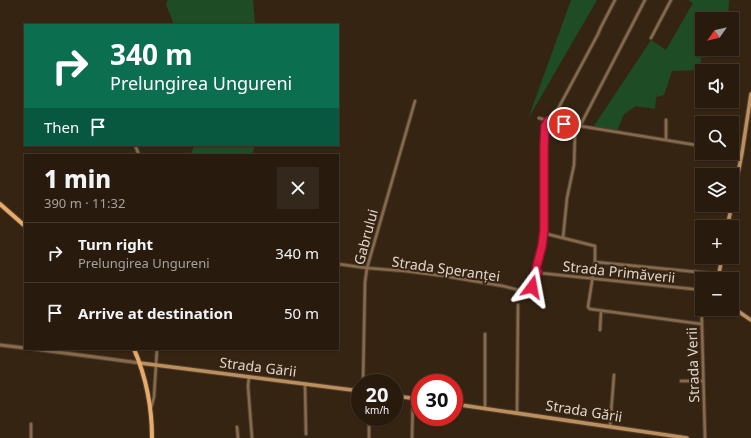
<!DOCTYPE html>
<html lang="en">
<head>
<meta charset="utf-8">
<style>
	:root { --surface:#281b0e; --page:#34281c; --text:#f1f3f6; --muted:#a5a19e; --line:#44392e }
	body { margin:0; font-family:"Noto Sans",sans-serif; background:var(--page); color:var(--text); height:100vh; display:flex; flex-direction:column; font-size:15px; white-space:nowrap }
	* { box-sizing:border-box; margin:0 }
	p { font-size:13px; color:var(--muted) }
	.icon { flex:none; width:22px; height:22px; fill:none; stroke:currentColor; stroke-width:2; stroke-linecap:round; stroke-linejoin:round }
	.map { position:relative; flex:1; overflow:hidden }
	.side { position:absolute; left:24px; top:154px; width:315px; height:196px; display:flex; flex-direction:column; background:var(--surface); border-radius:0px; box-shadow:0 1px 3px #0004,0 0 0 1px var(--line) }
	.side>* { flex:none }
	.guide { position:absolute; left:24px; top:24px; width:315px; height:122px; border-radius:0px; box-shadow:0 1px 3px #0004,0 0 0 1px var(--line); background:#0b6e4f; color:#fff; overflow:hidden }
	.needle { width:26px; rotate:236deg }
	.fabs { position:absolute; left:695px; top:12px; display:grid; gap:8px }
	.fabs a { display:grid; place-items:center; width:44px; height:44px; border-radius:0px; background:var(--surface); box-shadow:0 1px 3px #0004,0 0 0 1px var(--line); font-size:20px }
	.speed { position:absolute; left:351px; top:374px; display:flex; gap:8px; font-size:20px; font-weight:700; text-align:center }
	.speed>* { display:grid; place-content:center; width:52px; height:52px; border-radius:50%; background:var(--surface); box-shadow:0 1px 3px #0004,0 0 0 1px var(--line); line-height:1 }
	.speed small { font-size:10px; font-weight:400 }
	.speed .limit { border:6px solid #d22; background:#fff; color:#111 }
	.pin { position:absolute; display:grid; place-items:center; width:34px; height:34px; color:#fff; margin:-17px; border:2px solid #fff; border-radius:50%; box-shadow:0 1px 4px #0007 }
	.me { position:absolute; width:44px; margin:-22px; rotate:13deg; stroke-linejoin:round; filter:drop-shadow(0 0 3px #0008) }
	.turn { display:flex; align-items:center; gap:14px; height:84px; padding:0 20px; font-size:18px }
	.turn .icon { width:52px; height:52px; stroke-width:2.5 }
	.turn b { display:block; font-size:28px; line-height:34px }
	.then { display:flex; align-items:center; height:38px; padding:0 20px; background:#0003; gap:8px; font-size:15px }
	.round { display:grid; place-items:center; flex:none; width:42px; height:42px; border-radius:0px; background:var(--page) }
	.head { display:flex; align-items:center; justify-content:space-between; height:68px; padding:0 20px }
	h1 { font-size:24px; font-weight:800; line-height:30px }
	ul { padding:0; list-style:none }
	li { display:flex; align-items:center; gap:12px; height:60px; padding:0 20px; border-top:1px solid var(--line) }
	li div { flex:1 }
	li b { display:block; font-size:15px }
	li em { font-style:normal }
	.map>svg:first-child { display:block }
	.green { fill:#1e4d25 }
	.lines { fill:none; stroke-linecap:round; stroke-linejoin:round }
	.minor-casing { stroke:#514030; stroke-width:4.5 }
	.tertiary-casing { stroke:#514030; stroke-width:5 }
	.secondary-casing { stroke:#514030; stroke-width:5.5 }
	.primary-casing { stroke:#514030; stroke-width:6 }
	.minor { stroke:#876a4b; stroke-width:2.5 }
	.tertiary { stroke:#876a4b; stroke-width:3 }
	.secondary { stroke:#bd8f5c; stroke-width:3.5 }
	.primary { stroke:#e6ab68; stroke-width:4 }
	.route-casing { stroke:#92132f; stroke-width:10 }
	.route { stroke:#e11d48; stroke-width:7 }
	.labels { text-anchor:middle; stroke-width:4; stroke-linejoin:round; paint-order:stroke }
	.street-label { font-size:14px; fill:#e1d5ca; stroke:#362413 }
</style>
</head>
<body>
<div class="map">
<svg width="751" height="438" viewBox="0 0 751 438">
	<rect width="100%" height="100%" fill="#362413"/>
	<path class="green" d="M168 0H253L255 25H174L166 4Z
		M571 0H597L528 119Z
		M688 0H729L728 19H702V49H727L726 55 701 58 700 70 672 71 664 95 656 97 655 109 636 106 624 114 617 131 594 126 651 40 666 50 693 3Z
		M194 145H255L252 155H191Z"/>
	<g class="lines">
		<defs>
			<path id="minor" d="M651 38 671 0
				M539 118 551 122 580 126 702 146
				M548 121 545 126 543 146 544 230 542 246 536 269 538 272 540 273 702 290
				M551 122 598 34 601 27 615 0
				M580 126 645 0
				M666 140V120
				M135 145 139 155
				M732 151 742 153
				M543 233 595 246V262L588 307 590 309 701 324
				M563 238 567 198 574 165 575 135 577 126
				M595 262 718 274
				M338 264 367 268 405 271 444 276 503 286 526 292 531 289 536 274 538 272
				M701 291 705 438
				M600 330 601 311
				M249 377 248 386 252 438
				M681 381H703
				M363 383 365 282 367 268 415 101
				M305 384 306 434
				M151 408 154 397 157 349
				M485 408V334
				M517 412 518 305
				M369 417V438
				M31 424V438
				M610 426 614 375
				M237 427 238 438
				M412 438 413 398"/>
			<path id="tertiary" d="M0 345 25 348
				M34 349 140 363"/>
			<path id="secondary" d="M732 204 742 153 751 94
				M727 227 732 205
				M718 279 722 257
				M732 307 751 320
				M140 363 360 391
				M394 396 420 399
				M454 404 687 438"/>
			<path id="primary" d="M0 204 25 226
				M134 349C146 377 152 407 152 438"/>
		</defs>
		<use href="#minor" class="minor-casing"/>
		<use href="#tertiary" class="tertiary-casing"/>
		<use href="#secondary" class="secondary-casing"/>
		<use href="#primary" class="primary-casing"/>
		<use href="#minor" class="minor"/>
		<use href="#tertiary" class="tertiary"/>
		<use href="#secondary" class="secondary"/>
		<use href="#primary" class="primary"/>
	</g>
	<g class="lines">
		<defs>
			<path id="route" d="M532 287 536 274 538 272 536 269 542 246 544 230V146L545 126 548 121 564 124"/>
		</defs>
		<use href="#route" class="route-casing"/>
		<use href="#route" class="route"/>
	</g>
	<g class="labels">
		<g class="street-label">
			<text transform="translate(366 237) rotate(-75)" y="5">Gabrului</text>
			<text transform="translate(446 269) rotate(8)" y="5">Strada Speranței</text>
			<text transform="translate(619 272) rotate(6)" y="5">Strada Primăverii</text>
			<text transform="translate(693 365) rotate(-92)" y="5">Strada Verii</text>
			<text transform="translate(258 367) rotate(7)" y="5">Strada Gării</text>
			<text transform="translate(584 411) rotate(9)" y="5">Strada Gării</text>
		</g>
	</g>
</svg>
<div class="fabs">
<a><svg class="needle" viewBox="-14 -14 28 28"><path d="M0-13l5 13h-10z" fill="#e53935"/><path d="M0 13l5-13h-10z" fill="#a5a19e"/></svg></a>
<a><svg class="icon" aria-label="sound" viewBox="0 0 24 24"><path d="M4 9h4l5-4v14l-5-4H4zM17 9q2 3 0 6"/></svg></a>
<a><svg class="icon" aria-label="search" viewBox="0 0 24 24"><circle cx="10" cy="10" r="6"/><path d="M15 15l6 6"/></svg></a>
<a><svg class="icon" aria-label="layers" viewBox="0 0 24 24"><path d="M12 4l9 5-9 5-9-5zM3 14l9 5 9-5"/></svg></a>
<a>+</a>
<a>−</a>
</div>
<div class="speed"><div>20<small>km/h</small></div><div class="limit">30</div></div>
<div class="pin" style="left:564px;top:124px;background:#d93025"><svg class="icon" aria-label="arrive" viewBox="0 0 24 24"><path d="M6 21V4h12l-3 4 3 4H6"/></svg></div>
<svg class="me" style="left:532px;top:287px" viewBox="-20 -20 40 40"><path d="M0-17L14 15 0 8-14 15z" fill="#e11d48" stroke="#fff" stroke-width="4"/></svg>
<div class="guide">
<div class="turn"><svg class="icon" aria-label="right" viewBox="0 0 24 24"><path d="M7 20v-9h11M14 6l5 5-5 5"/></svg><div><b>340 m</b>Prelungirea Ungureni</div></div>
<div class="then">Then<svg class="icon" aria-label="arrive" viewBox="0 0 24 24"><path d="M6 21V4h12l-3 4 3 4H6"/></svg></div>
</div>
<section class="side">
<div class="head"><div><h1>1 min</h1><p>390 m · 11:32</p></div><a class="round"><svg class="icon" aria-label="close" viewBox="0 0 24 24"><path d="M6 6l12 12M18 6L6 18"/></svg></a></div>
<ul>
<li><svg class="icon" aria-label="right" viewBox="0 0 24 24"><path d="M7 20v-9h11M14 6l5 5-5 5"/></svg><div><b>Turn right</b><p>Prelungirea Ungureni</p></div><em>340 m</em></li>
<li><svg class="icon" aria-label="arrive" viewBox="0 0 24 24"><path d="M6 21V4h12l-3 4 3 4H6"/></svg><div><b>Arrive at destination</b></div><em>50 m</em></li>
</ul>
</section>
</div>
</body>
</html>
